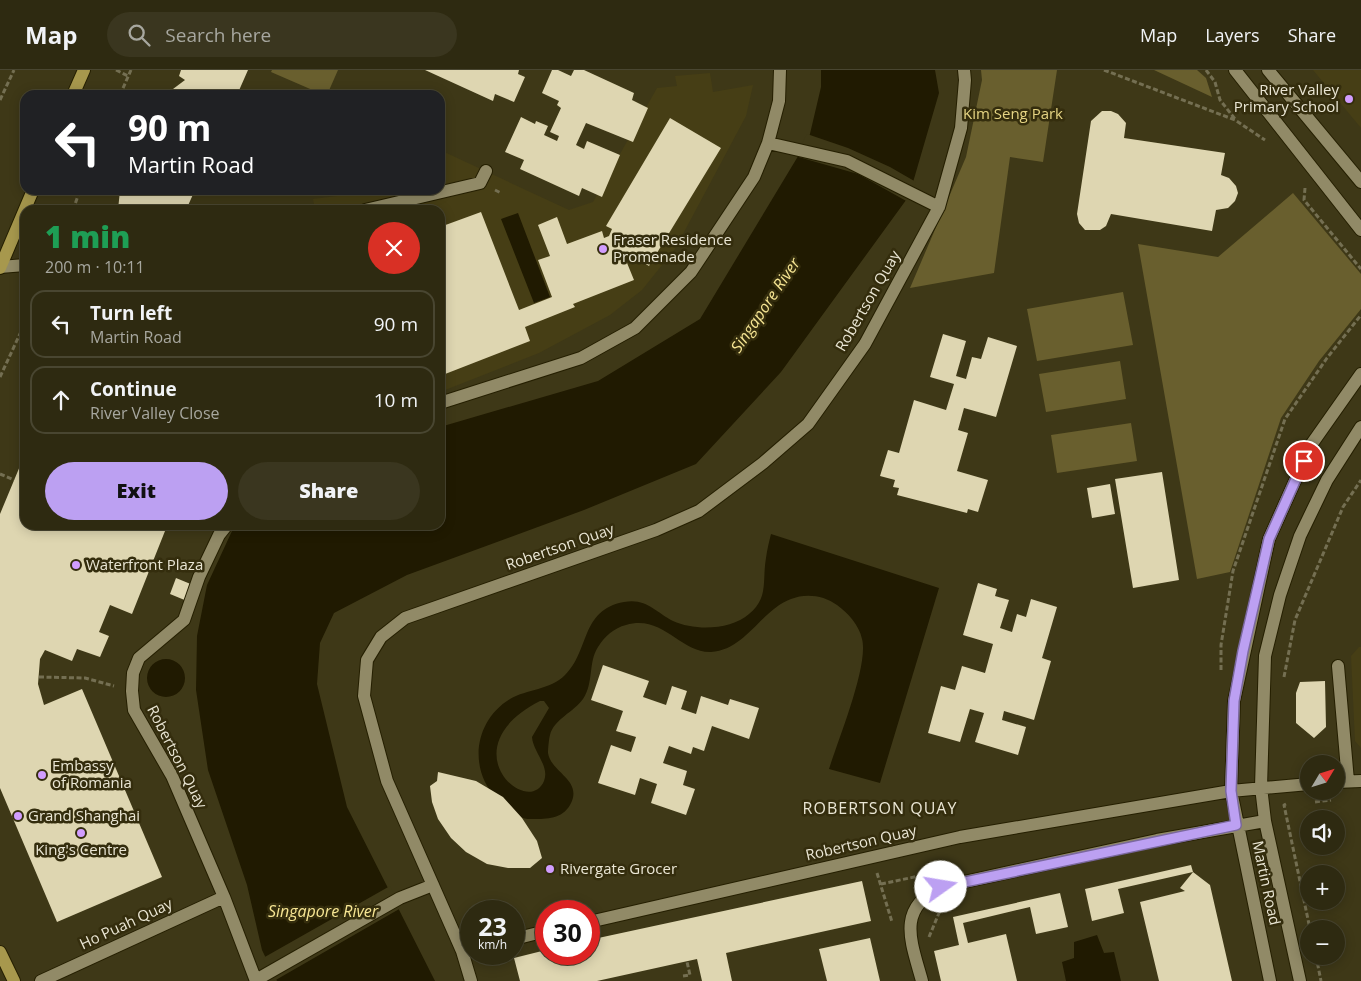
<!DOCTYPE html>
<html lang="en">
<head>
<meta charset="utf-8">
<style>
	:root { --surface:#2e2a11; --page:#3a361f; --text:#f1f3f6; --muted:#a7a79f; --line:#494631; --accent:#bca0f2 }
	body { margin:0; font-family:"Open Sans",sans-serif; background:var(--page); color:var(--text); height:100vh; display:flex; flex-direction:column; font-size:19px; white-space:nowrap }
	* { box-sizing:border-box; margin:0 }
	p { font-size:16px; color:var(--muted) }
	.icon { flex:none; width:28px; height:28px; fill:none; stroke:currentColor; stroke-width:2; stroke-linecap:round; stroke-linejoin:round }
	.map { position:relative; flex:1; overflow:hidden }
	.drawer { position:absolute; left:20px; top:135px; width:425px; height:325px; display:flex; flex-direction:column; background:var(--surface); border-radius:15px; box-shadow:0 2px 12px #0003,0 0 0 1px var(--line) }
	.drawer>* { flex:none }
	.hud { position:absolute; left:20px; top:20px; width:425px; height:105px; border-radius:15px; box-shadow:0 2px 12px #0003,0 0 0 1px var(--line); background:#202124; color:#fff; overflow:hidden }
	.needle { width:32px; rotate:52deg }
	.tools { position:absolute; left:1300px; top:685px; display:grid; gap:10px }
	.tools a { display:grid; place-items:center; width:45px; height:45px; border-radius:50%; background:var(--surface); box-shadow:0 2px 12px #0003,0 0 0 1px var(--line); font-size:25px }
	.speed { position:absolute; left:460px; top:830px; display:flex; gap:10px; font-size:25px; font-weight:700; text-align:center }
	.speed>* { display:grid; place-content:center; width:65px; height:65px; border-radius:50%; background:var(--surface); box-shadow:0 2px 12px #0003,0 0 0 1px var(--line); line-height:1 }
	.speed small { font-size:12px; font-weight:400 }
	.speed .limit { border:8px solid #d22; background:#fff; color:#111 }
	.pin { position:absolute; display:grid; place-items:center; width:42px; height:42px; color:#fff; margin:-21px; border:2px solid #fff; border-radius:50%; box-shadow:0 1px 5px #0007 }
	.me { position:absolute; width:55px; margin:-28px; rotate:77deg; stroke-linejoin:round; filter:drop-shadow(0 0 4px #0008) }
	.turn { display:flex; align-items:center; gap:18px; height:105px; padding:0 25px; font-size:22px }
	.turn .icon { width:65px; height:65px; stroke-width:2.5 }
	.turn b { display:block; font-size:35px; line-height:42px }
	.round { display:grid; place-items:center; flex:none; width:52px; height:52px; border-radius:26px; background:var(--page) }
	.headline { display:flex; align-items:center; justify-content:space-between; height:85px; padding:0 25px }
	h1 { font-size:30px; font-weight:800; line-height:38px; color:#1e9e55 }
	.button { display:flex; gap:10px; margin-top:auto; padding:10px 25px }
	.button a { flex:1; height:58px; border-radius:30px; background:var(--accent); color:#111; font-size:20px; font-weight:800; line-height:58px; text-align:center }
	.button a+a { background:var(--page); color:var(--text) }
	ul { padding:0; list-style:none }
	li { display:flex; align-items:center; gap:15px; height:68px; margin:0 10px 8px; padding:0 15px; border:2px solid var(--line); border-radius:15px }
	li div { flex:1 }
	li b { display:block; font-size:19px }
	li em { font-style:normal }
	header { display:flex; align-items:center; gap:30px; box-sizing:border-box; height:70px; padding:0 25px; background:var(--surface); border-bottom:1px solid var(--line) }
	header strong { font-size:24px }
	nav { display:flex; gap:28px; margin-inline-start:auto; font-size:18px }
	.search { width:350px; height:45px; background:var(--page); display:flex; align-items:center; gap:12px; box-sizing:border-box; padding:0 18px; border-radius:28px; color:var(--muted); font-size:19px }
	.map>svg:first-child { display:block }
	.built { fill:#463e15 }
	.green { fill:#695f2e }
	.water { fill:#201a01; fill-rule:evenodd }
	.pier { fill:#3e3817 }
	.building { fill:#ded6b1 }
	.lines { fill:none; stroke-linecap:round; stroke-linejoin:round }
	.minor-casing { stroke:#251f00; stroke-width:14 }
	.major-casing { stroke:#251f00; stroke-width:14 }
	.path { stroke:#746f52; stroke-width:3; stroke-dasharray:5 2.5; stroke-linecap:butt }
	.minor { stroke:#918a67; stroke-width:12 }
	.major { stroke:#a7984d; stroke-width:12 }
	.route-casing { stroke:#7a689d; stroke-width:12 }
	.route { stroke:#bca0f2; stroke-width:9 }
	.poi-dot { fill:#d19dfe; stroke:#342d0d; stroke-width:2 }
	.labels { text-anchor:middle; stroke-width:5; stroke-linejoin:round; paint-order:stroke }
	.poi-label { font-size:15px; fill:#eae6d4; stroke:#342d0d; text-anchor:start }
	.park-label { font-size:15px; fill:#e5d483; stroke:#342d0d }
	.street-label { font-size:15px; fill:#eae6d4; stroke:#342d0d }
	.water-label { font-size:16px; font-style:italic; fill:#f6e593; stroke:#342d0d }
	.neighbourhood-label { font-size:16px; letter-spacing:1px; fill:#eae6d4; stroke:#342d0d }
</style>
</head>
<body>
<header>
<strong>Map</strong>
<div class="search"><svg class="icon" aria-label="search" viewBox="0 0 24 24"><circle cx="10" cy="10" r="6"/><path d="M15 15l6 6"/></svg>Search here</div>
<nav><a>Map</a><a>Layers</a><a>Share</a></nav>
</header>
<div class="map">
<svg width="1361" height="911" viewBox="0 0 1361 911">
	<rect width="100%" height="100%" fill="#3e3817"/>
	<path class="built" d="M1313 0H1361V58Z
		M710 3 713 22 753 15 746 46 675 179 642 220 610 245 539 283 440 322V140H315L313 129 383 120H440V80L569 140 593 132 657 18 677 16 675 6Z
		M1359 577H1361V678L1355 671 1351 586Z"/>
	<path class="green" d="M272 0H338L327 25H324L271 2Z
		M981 0H1057L1043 92 1010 87 994 203 910 218 966 87 982 10Z
		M1154 0H1197L1206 8 1212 27Z
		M1293 123 1361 204V239L1319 291 1281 348 1230 502 1197 509 1138 174 1218 187Z
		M1123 222 1133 275 1037 291 1027 239Z
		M1120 291 1126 329 1046 342 1039 304Z
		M1131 353 1137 391 1057 403 1051 365Z"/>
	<path class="water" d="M821 0H935L939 23 909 126 781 302 696 394 584 440 407 505 334 543 320 573 317 614 347 737 435 911H277L262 880 247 815 208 700 196 620 197 566 207 515 232 461 237 455H440V357L598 311 700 249 809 68 821 17Z
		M518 143 550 227 534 233 501 149Z
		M771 464 939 518 880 713 829 699C838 670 869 595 862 569 859 555 848 543 837 535 824 525 805 523 791 529 761 540 746 580 711 582 680 583 663 544 626 555 614 558 605 566 598 577 588 592 594 613 583 629 574 642 554 649 550 665 549 668 548 679 548 683 551 703 584 710 570 735 562 749 547 749 533 749 518 750 507 740 497 729 468 699 474 651 510 629 527 619 550 620 565 605 590 581 580 540 624 532 647 528 655 542 673 551 695 561 731 560 749 544 769 528 762 510 766 488 767 480 769 472 771 464ZM540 631H544L549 638 532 667C533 682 550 696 544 711 528 749 448 678 540 631Z
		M147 608a19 19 0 1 1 38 0a19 19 0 1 1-38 0Z
		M1097 865 1104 883 1114 882 1121 911H1066L1062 892 1074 888V872Z"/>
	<path class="pier" d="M807 64 848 78 890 97 916 112 911 127 908 132 858 104 795 86Z
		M390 816 401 838 274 911 263 888Z"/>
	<path class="building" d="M181 0H248L237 25H165L185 10 179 6Z
		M425 0H519L518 4 525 7 514 32 495 24 493 31Z
		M552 0H558L571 6 574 0H584L634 23 632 30 648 38 633 72 586 53 576 75 584 79 587 71 620 85 602 127 582 118 579 126 520 99 524 90 505 82 521 47 535 54 536 51 548 56 544 65 557 71 559 66 550 62 561 38 557 35 559 31 542 23Z
		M1102 41H1111L1118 44 1126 53 1124 68 1225 83 1221 105 1229 108 1236 116 1238 123 1235 131 1228 138 1216 140 1212 161 1111 144 1106 156 1100 160H1085L1079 153 1077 144 1091 51Z
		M670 48 721 78 649 196 628 183 625 188 634 210 573 234 575 237 525 257 530 271 440 306V157L481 142 519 240 552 227 538 190 550 186 538 155 557 147 567 174 602 161 604 168 609 166 612 159 606 156Z
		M120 120H195L186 140H118Z
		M943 264 966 271 956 306 966 309 972 287 981 289 988 267 1017 276 996 347 964 338 958 360 968 363 957 401 988 410 978 442 968 439 967 443 897 425 899 418 893 417 895 410 880 406 888 380 899 383 914 330 946 340 954 314 930 307Z
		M25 384V455L167 456 132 544 110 535 99 562 109 566 100 587 77 579 72 591 45 580 40 589 38 614 44 635 82 619 162 807 57 852 0 718V444Z
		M1162 402 1179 510 1133 518 1115 409Z
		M1110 414 1115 444 1092 448 1087 418Z
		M176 508 193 515 187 531 170 524Z
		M978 513 997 519 995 526 1009 530 1000 558 1012 562 1017 544 1026 547 1031 529 1057 537 1042 588 1051 591 1034 650 1004 641 1002 650 1026 657 1018 685 975 672 984 643 970 639 960 672 928 663 941 616 955 620 962 596 985 603 993 574 963 565Z
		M603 595 649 611 643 627 666 635 672 616 687 621 681 639 696 644 701 626 728 635 730 629 759 638 749 669 712 656 704 681 693 677 691 684 669 676 663 693 687 701 683 715 695 719 686 745 651 733 657 714 640 708 635 725 598 713 611 675 631 682 636 667 616 661 623 641 591 630Z
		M1325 611 1326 657 1314 668 1296 653V623L1300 612Z
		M438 702 476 711 503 727 522 748 537 771 542 788 530 798H508L487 794 466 782 451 768 438 749 432 732 430 716 437 711Z
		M1191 795 1193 802 1210 815 1232 911H1159L1140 832 1185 821 1180 818 1193 802 1118 819 1124 843 1092 851 1085 819Z
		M862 811 871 851 726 883 732 911H702L697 889 597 911H520L514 888 546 880V884H589V870Z
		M1060 823 1068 857 1036 864 1030 837 963 853 968 873 1006 864 1017 911H941L934 881 959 875 953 847Z
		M870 868 880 911H827L819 879Z"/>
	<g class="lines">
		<defs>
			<path id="minor" d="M1235 0 1361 160
				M1268 0 1361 112
				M768 73 847 91 939 137
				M365 140 480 113 486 101
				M0 197 25 195
				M440 333 581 288 635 258 691 202 754 107 768 73 779 31 780 0
				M227 455 219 465 199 507 184 550 139 588 133 603 132 621 134 640 172 706 224 827 256 911
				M1338 596 1348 711
				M1336 712 1361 711
				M589 852 960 767 1231 721 1309 714
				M514 869 546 861
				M256 910 400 828 433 815
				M41 911 224 827
				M471 911 462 881 387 711 364 626 367 590 381 567 405 548 656 460 699 441 763 393 808 354 865 274 939 137 961 58 965 10 964 0
				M922 911C911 871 896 839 941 817L1157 770 1265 751
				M1270 911 1231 721 1234 631 1269 469 1311 375 1361 304
				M1300 911 1265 751 1261 717 1265 586 1280 525 1300 466 1327 410 1361 357"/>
			<path id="major" d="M73 25 84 0
				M0 198 33 120
				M0 882 14 911"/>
		</defs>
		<use href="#minor" class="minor-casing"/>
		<use href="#major" class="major-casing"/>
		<path class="path" d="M116 0 128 6
			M1104 0 1235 50 1265 70
			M1206 0 1215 12 1220 30 1235 49
			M120 25 131 0
			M0 30 14 0
			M1305 118 1304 130 1361 199
			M495 120 501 123
			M73 140 80 120
			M0 307 25 253
			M0 404 14 410
			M1221 600V575L1233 501 1285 349 1327 288 1361 245
			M39 607 85 608 114 616
			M1284 607 1295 550 1343 437 1361 410
			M1315 732 1331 730
			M1286 734 1284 735 1310 859
			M877 803 892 852
			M881 814 924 805
			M929 867 939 843 947 836
			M1316 886 1321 911
			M683 906 690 905 687 892"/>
		<use href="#minor" class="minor"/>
		<use href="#major" class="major"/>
	</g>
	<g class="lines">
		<defs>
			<path id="route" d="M941 817 1236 755 1231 721 1234 631 1243 581 1269 469 1304 391"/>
		</defs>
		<use href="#route" class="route-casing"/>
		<use href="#route" class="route"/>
	</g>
	<g class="poi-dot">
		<circle cx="1349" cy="29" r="5"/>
		<circle cx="603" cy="179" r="5"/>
		<circle cx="76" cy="495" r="5"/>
		<circle cx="42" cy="705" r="5"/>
		<circle cx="18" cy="746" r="5"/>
		<circle cx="81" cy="763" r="5"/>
		<circle cx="550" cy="799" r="5"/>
	</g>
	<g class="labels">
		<g class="poi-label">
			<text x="1339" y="25" text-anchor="end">River Valley<tspan x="1339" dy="17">Primary School</tspan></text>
			<text x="613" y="175">Fraser Residence<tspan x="613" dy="17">Promenade</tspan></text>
			<text x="86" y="500">Waterfront Plaza</text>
			<text x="52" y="701">Embassy<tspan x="52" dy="17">of Romania</tspan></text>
			<text x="28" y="751">Grand Shanghai</text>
			<text x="81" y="785" text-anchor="middle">King's Centre</text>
			<text x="560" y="804">Rivergate Grocer</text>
		</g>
		<g class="park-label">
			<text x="1013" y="49">Kim Seng Park</text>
		</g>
		<g class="street-label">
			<text transform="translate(868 231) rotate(-60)" y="5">Robertson Quay</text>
			<text transform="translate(560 477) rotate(-19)" y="5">Robertson Quay</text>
			<text transform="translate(177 687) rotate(63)" y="5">Robertson Quay</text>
			<text transform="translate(861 773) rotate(-13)" y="5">Robertson Quay</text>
			<text transform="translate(1266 813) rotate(78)" y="5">Martin Road</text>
			<text transform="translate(126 854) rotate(-25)" y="5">Ho Puah Quay</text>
		</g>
		<g class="water-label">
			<text transform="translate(765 235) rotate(-56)" y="6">Singapore River</text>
			<text x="323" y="847">Singapore River</text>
		</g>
		<g class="neighbourhood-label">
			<text x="880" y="744">ROBERTSON QUAY</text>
		</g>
	</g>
</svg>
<div class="tools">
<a><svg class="needle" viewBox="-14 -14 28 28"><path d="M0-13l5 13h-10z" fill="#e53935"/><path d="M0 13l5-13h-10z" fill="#a7a79f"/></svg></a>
<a><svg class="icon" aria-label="sound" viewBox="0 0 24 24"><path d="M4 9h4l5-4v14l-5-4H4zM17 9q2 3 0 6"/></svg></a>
<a>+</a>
<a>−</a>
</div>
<div class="speed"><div>23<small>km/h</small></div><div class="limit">30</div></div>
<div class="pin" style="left:1304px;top:391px;background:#d93025"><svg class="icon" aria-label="arrive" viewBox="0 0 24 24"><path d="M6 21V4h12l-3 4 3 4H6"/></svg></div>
<svg class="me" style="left:941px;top:817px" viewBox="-20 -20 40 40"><circle r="19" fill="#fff"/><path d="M0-13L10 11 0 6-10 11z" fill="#bca0f2"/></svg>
<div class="hud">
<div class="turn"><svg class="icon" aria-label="left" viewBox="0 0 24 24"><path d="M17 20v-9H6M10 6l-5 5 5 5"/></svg><div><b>90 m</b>Martin Road</div></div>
</div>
<section class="drawer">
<div class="headline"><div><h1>1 min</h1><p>200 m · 10:11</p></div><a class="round" style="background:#d93025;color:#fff"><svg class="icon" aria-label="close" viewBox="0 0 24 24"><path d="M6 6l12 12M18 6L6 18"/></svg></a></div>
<ul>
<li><svg class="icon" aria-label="left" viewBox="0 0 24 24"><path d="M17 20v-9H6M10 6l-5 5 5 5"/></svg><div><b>Turn left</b><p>Martin Road</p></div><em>90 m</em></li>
<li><svg class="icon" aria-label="ahead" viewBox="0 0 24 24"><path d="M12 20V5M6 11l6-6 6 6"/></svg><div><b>Continue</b><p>River Valley Close</p></div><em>10 m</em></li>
</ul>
<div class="button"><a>Exit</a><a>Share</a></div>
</section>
</div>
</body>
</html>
